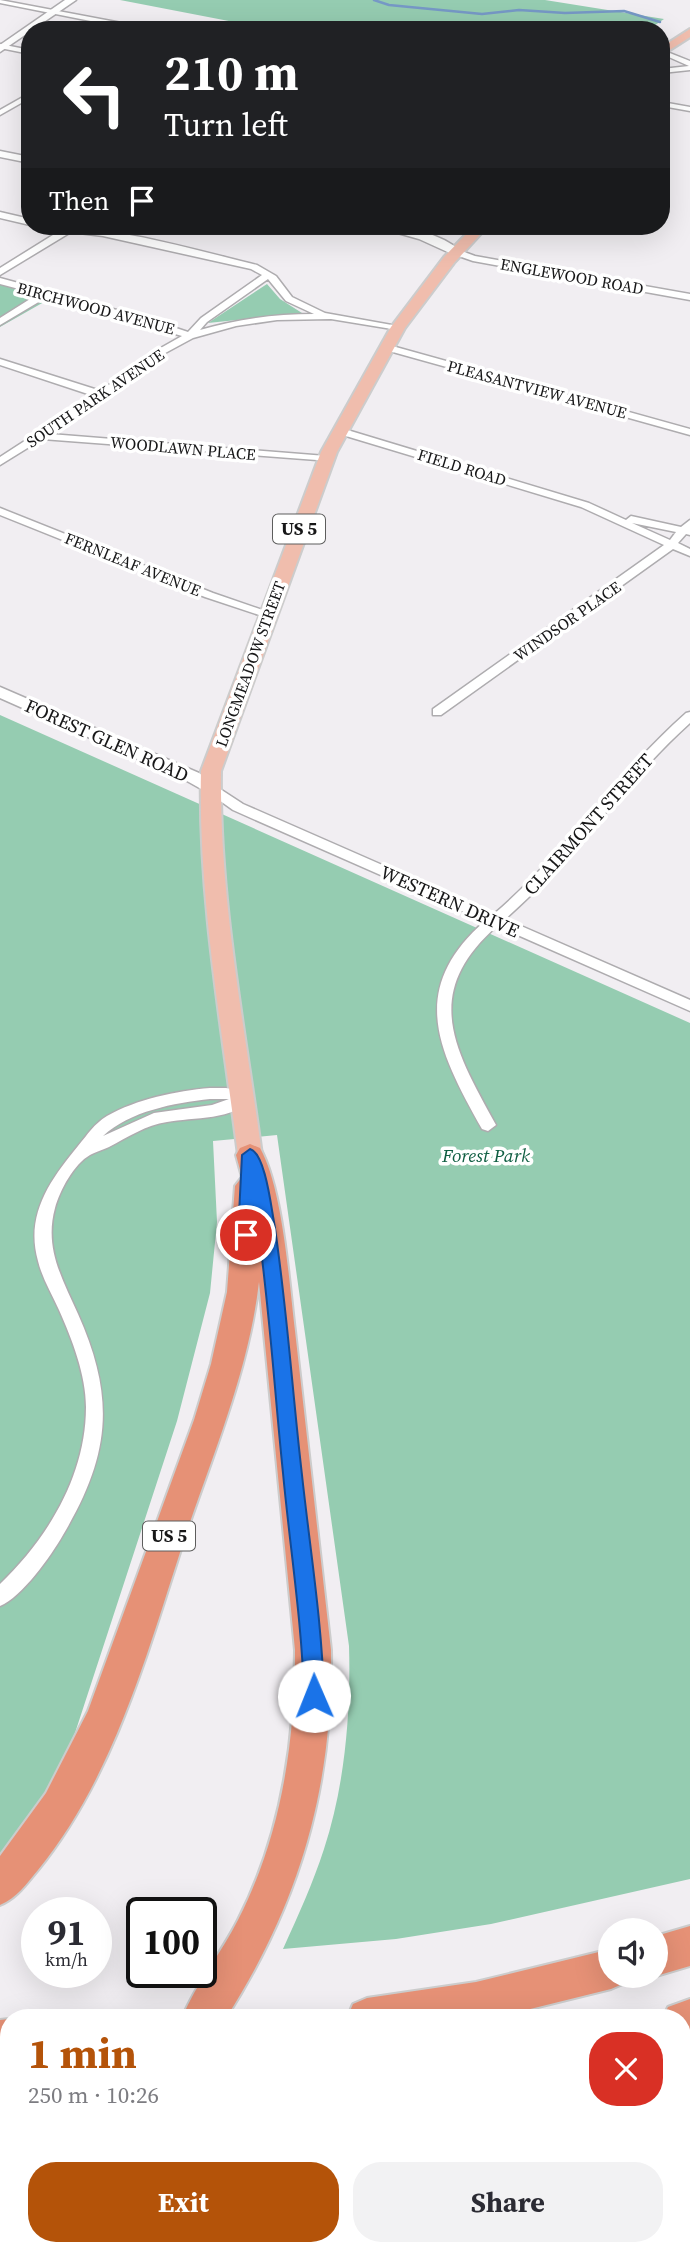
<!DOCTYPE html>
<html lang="en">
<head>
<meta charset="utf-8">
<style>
	:root { --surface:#fff; --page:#f2f2f3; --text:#2b2b33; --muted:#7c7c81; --accent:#b45309 }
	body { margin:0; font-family:"Source Serif 4",serif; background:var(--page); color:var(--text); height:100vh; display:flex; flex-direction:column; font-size:26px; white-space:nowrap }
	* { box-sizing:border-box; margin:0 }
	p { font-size:23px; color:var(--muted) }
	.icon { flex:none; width:38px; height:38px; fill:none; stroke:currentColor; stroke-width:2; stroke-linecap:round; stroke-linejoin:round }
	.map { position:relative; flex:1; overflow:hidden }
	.side { position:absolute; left:0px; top:2009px; width:691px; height:247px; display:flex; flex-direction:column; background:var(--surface); border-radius:28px 28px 0 0; box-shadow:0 7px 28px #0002 }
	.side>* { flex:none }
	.top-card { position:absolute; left:21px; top:21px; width:649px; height:214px; border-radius:28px; box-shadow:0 7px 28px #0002; background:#202124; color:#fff; overflow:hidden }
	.fabs { position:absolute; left:598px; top:1918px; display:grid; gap:14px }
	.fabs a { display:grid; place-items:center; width:70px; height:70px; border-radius:50%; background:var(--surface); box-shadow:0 7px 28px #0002; font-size:35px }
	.speed { position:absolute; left:21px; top:1897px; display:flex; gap:14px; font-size:35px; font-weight:700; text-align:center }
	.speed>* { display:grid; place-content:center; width:91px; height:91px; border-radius:50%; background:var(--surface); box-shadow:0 7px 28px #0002; line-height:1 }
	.speed small { font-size:18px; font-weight:400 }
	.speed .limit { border:4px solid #111; border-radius:10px; background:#fff; color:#111 }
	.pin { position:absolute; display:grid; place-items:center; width:60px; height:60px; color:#fff; margin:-30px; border:4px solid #fff; border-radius:50%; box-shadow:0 2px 7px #0007 }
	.me { position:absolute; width:77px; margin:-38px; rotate:359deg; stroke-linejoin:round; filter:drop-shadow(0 0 5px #0008) }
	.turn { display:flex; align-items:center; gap:24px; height:147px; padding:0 28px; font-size:32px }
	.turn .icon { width:91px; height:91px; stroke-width:2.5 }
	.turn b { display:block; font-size:49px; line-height:60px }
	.then { display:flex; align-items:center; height:66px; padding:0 28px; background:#0003; gap:14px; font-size:26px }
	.round { display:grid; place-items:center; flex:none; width:74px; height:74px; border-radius:28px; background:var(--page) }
	.overview { display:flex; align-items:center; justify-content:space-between; height:119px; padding:0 28px }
	h1 { font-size:42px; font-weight:700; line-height:52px; color:var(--accent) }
	.button { display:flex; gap:14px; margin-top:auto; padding:14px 28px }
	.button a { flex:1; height:80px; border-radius:28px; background:var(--accent); color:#fff; font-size:28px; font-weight:700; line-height:80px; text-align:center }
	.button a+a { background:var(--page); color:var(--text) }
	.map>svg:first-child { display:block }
	.green { fill:#95ccb1 }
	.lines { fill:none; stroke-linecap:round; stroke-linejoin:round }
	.stream { stroke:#7698c6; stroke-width:2.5 }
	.street-casing { stroke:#aeacaf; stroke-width:3 }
	.secondary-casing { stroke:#aeacaf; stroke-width:3 }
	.primary-casing { stroke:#ccc; stroke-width:4 }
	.highway-casing { stroke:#ccc; stroke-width:4 }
	.street { fill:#fff; fill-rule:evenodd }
	.secondary { fill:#fff; fill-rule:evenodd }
	.primary { fill:#f0bdad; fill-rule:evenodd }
	.highway { fill:#e69176; fill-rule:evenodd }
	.route { fill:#1a73e8; stroke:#114b97; stroke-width:2 }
	.labels { text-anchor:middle; stroke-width:7; stroke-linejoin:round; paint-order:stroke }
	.far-street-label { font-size:16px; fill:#171718; stroke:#fff }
	.shield { fill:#fff; stroke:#5d5d5d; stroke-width:2 }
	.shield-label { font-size:18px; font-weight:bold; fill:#171718 }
	.street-label { font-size:19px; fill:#171718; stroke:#fff }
	.park-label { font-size:19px; font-style:italic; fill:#0f5e42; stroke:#fff }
</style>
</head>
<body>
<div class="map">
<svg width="690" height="2255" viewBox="0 0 690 2255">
	<rect width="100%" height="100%" fill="#f1eef2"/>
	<path class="green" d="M120 0H545L664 19 648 30H275Z
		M0 281 51 298 0 327Z
		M267 284 280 299 302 313 208 323Z
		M0 715 690 1023V1879L491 1924 396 1939 283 1949C298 1916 313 1883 324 1849 345 1785 351 1712 349 1646L277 1135 213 1141 217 1222 210 1293 177 1421 75 1733 45 1795 24 1827 0 1856Z"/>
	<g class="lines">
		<path class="stream" d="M374 0 389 5 482 14 519 10 565 13 624 11 660 22"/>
		<defs>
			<path id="street" d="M0 0 148 28 151 30H136L0 3Z
				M0 44 30 50V54L0 48Z
				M662 50 690 61V70L662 73V69L689 66 662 54Z
				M30 93V98L0 115V110Z
				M662 102 690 107V111L662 106Z
				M0 212 30 219V225L0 218Z
				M43 226C114 226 188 248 257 265L276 276 292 297 325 313 403 327 398 330 331 319 277 320 236 326 193 338 156 358 106 397 50 434 326 456 331 459 330 461 42 439 0 465V457L94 396 0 365V359L101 391 150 354 182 336 47 297 0 325V318L38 294 0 284V278L146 318 188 332 201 318 262 275 251 269 103 236 71 232 0 275V268L61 230ZM268 279 286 301 314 314C275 314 238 319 200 330L207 322Z
				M456 249 475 256 690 294V300L473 261 453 254 452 252Z
				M385 344 690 429V435L382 349V345Z
				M336 429H344L589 503 626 520 631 516 681 527 690 520V535L686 534 678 543 690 549V556L673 549 441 715H433V709L664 545 581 507 336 433ZM632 523 676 532 670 540Z
				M0 508 213 593 274 614 268 618 205 597 0 515Z
				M690 712V723C623 783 574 860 505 919L690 1000V1011L497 926C420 994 455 1050 496 1125L488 1131 482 1129C439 1052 406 990 485 921L233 810 205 790 212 786 217 787 243 804 494 914C564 854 616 775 686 713Z
				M210 1088H226L249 1093 252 1097C236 1121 192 1117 167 1122 146 1125 128 1137 109 1147 103 1150 95 1152 90 1155 74 1164 60 1190 55 1208 44 1248 62 1278 78 1314 116 1399 110 1456 63 1535 51 1556 22 1597 0 1606V1584C48 1538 86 1475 86 1407 86 1375 72 1339 59 1310 52 1294 42 1278 38 1261 25 1215 50 1180 78 1146 88 1134 94 1124 107 1116 137 1099 176 1091 210 1088ZM210 1099H229L212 1105 154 1113 103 1136C130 1111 174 1103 210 1099Z"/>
			<path id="secondary" d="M65 0H76L0 52V45Z
				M0 151 30 157V163L0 157Z
				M373 226C402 225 440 232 462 252L452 254 419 239Z
				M0 687 199 773 221 790 212 795 187 781 0 698Z"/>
			<path id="primary" d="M690 29V37L662 55V47Z
				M474 226H488L454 263 405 328 337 452 221 771C219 899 245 1028 262 1155L259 1162 250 1164 241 1162 238 1155C222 1028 198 899 201 771L321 452 391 327 444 257Z"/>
			<path id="highway" d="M250 1144 260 1148C283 1189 289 1282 295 1331 307 1437 319 1544 331 1650 333 1787 300 1902 226 2018H182C196 1983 221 1954 238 1920 281 1836 295 1744 295 1650L259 1282C249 1368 215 1449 187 1531 149 1646 116 1774 38 1870 26 1884 17 1898 0 1905V1856L46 1793 88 1711 194 1420 211 1364 227 1292 235 1186 242 1177 236 1155 240 1148Z
				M690 1926V1966L656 1976V1936Z
				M611 1949V1976H628L625 1983 611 1989 494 2018H347L353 2004 367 1998 476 1982Z
				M690 1999V2039L682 2041V2018H663L668 2007Z
				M9 2019V2059L0 2060V2020Z
				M0 2085H9V2127H0Z
				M690 2086V2128L682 2130V2088Z
				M9 2184V2229L0 2233V2187Z
				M14 2247H86L83 2255H11Z"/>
		</defs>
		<use href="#street" class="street-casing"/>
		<use href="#secondary" class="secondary-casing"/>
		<use href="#primary" class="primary-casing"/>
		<use href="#highway" class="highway-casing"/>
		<use href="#street" class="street"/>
		<use href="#secondary" class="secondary"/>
		<use href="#primary" class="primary"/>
		<use href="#highway" class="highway"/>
	</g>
	<path class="route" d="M250 1149C265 1153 271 1206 274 1222 287 1306 292 1390 302 1475 310 1549 322 1622 324 1696L321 1703 314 1706 307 1703 304 1696C302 1622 290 1548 283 1473 274 1386 269 1299 256 1213L252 1240H240L238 1235 242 1155Z"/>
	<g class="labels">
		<g class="far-street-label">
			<text transform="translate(572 276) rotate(10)" y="6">ENGLEWOOD ROAD</text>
			<text transform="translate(96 308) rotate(15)" y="6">BIRCHWOOD AVENUE</text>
			<text transform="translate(537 389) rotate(15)" y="6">PLEASANTVIEW AVENUE</text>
			<text transform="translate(95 398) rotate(-34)" y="6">SOUTH PARK AVENUE</text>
			<text transform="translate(183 448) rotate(5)" y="6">WOODLAWN PLACE</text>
			<text transform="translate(462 467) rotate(17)" y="6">FIELD ROAD</text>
			<text transform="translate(133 564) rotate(22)" y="6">FERNLEAF AVENUE</text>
			<text transform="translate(567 621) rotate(-35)" y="6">WINDSOR PLACE</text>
			<text transform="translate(250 664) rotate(-70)" y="6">LONGMEADOW STREET</text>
		</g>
		<g class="shield">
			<rect x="273" y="514.5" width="52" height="29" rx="5"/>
			<rect x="143" y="1521.5" width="52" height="29" rx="5"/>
		</g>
		<g class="shield-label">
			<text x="299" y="535">US 5</text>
			<text x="169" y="1542">US 5</text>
		</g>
		<g class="street-label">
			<text transform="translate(107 740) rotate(24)" y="7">FOREST GLEN ROAD</text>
			<text transform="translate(588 824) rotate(-48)" y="7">CLAIRMONT STREET</text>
			<text transform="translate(450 901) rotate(24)" y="7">WESTERN DRIVE</text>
		</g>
		<g class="park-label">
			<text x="486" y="1162">Forest Park</text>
		</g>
	</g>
</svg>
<div class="fabs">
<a><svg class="icon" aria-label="sound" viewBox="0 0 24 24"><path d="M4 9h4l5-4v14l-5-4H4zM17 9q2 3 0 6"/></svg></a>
</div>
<div class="speed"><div>91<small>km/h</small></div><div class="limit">100</div></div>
<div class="pin" style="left:246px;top:1235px;background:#d93025"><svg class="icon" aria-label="arrive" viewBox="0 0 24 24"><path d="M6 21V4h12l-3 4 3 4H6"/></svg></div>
<svg class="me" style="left:314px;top:1696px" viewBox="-20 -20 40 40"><circle r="19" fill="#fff"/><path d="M0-13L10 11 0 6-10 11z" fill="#1a73e8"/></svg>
<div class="top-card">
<div class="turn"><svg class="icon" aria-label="left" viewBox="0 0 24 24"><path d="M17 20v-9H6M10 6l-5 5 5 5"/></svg><div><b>210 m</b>Turn left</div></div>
<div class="then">Then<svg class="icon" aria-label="arrive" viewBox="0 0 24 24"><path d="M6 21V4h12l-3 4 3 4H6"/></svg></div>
</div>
<section class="side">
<div class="overview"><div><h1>1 min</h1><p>250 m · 10:26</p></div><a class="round" style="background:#d93025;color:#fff"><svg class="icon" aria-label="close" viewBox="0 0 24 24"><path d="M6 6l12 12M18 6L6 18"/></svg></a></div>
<div class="button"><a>Exit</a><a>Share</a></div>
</section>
</div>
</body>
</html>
